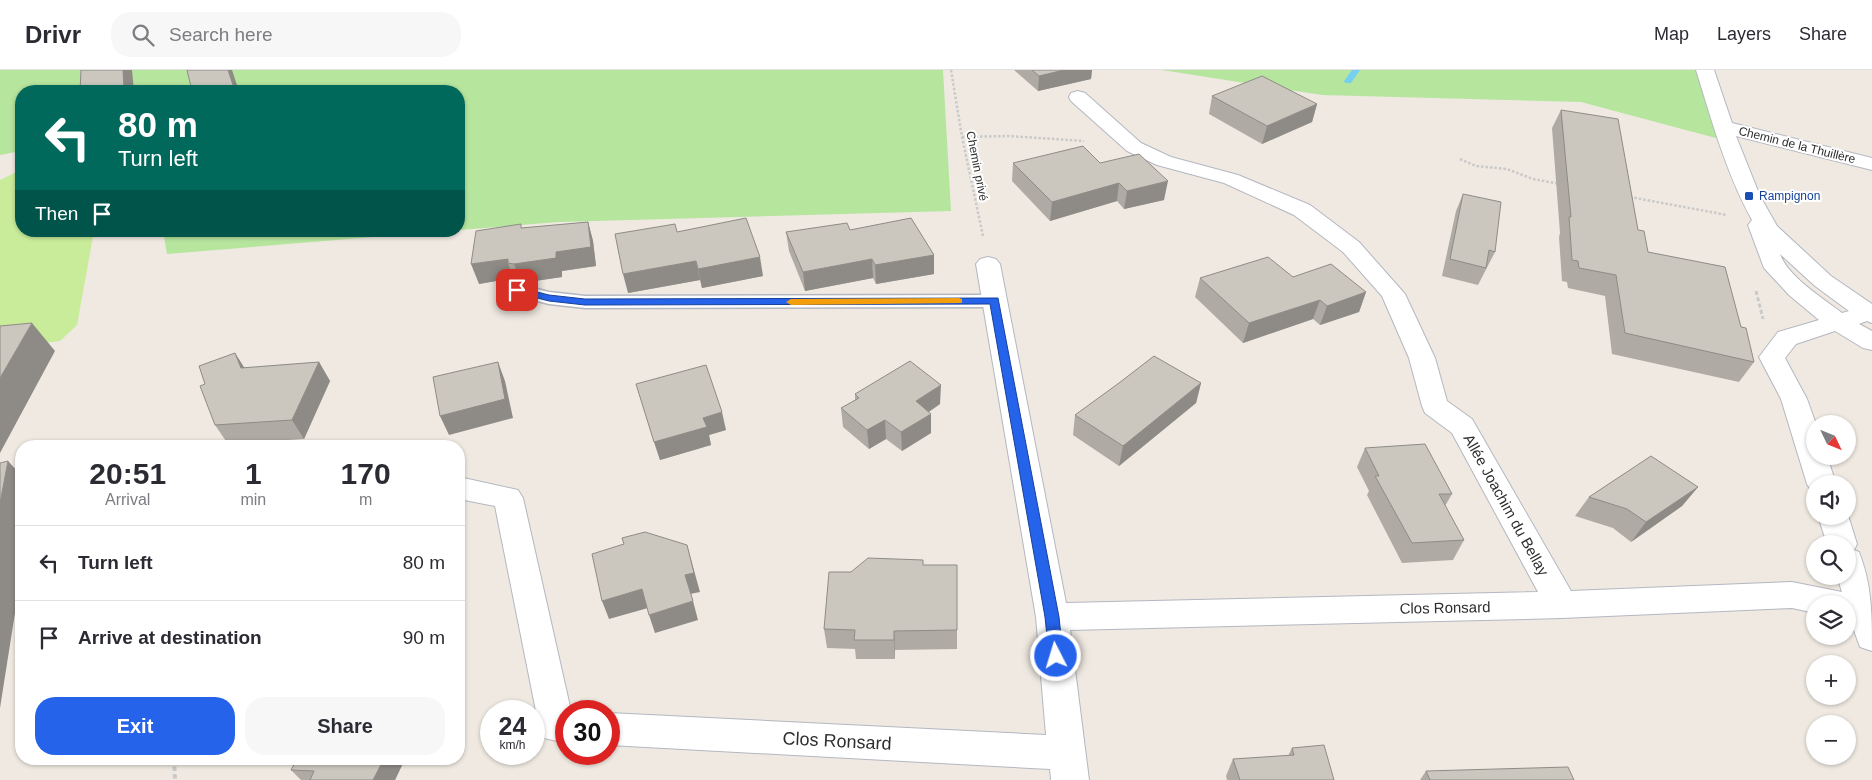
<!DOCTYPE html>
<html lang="en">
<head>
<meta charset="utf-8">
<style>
	:root { --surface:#fff; --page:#f7f7f7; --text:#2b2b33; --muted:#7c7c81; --line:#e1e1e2; --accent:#2563eb }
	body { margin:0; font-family:Helvetica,sans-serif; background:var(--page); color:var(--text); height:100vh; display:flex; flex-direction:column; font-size:19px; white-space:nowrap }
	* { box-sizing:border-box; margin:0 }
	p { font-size:16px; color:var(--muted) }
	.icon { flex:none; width:28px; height:28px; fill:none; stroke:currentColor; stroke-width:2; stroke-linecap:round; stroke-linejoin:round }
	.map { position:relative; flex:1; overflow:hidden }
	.details { position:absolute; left:15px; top:370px; width:450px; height:325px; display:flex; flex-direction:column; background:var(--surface); border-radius:20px; box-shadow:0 1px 4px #0004 }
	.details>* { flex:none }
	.top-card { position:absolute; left:15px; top:15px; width:450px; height:152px; border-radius:20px; box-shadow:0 1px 4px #0004; background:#00695c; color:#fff; overflow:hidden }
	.needle { width:32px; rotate:133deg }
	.tools { position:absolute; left:1806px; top:345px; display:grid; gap:10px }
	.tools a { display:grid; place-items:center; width:50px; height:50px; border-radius:50%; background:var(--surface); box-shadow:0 1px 4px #0004; font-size:25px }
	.speed { position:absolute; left:480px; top:630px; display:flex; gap:10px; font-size:25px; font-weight:700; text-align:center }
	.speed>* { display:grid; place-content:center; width:65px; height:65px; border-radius:50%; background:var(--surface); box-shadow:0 1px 4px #0004; line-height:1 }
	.speed small { font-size:12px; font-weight:400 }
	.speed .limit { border:8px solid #d22; background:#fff; color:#111 }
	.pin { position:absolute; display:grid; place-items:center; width:42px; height:42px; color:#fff; margin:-21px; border-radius:10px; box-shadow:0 2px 8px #0006 }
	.me { position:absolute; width:55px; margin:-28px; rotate:355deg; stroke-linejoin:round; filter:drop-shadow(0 0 4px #0008) }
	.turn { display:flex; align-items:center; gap:18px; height:105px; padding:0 20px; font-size:22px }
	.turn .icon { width:65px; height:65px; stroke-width:2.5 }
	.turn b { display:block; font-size:35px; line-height:42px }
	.then { display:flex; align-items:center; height:48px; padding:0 20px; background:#0003; gap:10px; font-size:19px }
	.eta { display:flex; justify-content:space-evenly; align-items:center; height:85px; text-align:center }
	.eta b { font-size:30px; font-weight:700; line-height:35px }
	.action { display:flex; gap:10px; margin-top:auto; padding:10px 20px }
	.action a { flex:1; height:58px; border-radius:20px; background:var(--accent); color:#fff; font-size:20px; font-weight:700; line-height:58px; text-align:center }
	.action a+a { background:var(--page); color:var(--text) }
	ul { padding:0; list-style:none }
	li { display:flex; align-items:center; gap:15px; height:75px; padding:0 20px; border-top:1px solid var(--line) }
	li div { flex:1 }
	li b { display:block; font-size:19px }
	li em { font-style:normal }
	header { display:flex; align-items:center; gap:30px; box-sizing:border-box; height:70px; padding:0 25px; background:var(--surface); border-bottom:1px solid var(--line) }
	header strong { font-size:24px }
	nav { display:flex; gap:28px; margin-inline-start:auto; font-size:18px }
	.search { width:350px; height:45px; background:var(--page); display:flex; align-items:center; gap:12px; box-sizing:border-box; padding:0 18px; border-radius:20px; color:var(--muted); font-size:19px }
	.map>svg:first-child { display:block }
	.green { fill:#b6e59e }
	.pitch { fill:#c9ec9a }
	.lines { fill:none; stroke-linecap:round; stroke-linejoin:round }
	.stream { fill:#75cff0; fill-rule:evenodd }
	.lane-casing { stroke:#b4b7c1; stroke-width:3 }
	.street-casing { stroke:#b4b7c1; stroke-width:2 }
	.path-far2 { stroke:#c9c9c9; stroke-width:2.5; stroke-dasharray:2.5 2; stroke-linecap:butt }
	.path-far1 { stroke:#c9c9c9; stroke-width:3; stroke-dasharray:4 2.5; stroke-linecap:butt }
	.path { stroke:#c9c9c9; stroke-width:4; stroke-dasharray:4.5 3; stroke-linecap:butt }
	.lane { fill:#fff; fill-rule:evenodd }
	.street { fill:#fff; fill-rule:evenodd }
	.wall { fill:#afaba4 }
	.shaded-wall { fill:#8e8b86 }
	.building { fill:#cbc7bf; stroke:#8e8b86 }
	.route { fill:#2563eb; stroke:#184099 }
	.slow { fill:#f59e0b }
	.transit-dot { fill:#1a4fb4; stroke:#fff; stroke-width:2 }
	.labels { text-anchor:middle; stroke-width:4; stroke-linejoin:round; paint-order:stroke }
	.far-street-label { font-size:12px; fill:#2e2e2e; stroke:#fff }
	.far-transit-label { font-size:12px; fill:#164399; stroke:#fff; text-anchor:start }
	.street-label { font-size:15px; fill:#2e2e2e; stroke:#fff }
	.near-street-label { font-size:18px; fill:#2e2e2e; stroke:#fff }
</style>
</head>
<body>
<header>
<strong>Drivr</strong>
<div class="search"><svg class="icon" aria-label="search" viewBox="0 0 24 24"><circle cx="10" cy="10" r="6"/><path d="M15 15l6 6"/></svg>Search here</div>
<nav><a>Map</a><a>Layers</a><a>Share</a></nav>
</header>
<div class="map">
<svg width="1872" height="710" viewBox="0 0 1872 710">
	<rect width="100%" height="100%" fill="#efe9e1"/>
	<path class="green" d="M0 0H943L951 141 559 152 459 160V21H21V81L0 85Z
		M1162 0H1705L1727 71 1581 32 1322 25Z
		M163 161H446L167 184Z"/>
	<path class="pitch" d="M21 100V161H94L77 255 60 271 0 278V110Z"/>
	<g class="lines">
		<path class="stream" d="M1352 0H1360L1351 13H1345L1344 11Z"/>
		<defs>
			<path id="lane" d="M517 214 549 222 585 226 995 225 1002 227 1005 231 1002 235 995 237 585 238 549 234 510 224 507 220 510 216Z"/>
			<path id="street" d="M1696 0H1714L1732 53 1872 88V100L1736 66 1760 126 1777 156 1831 206 1872 234V253L1867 251 1859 254 1872 261V280L1863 278 1835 261 1796 274 1785 288 1807 329 1816 354 1815 386H1827L1836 414H1815V423L1812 422 1807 414 1781 329 1759 287 1778 262 1819 250 1789 225 1764 198 1748 155 1752 150C1726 103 1712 51 1696 0ZM1780 184 1815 216 1849 241 1842 243C1823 228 1788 207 1780 184Z
				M1078 21 1085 23 1141 73 1171 87 1238 105 1310 135 1359 172 1405 224 1435 288 1447 331 1472 349 1571 521 1792 512 1842 522 1837 506H1848V474H1827L1818 446 1848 445 1857 474 1854 480 1859 482C1872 515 1872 545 1872 581L1860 577 1848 544V534H1815V543L1792 538 1562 548 1070 560 1089 710H1051L1050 699 609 675V643L1046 665 1036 547 976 194 980 189 988 187 996 189 1000 194 1066 533 1538 522 1452 363 1425 343 1422 336 1409 288 1382 226 1343 182 1294 145 1224 113 1157 95 1127 81 1071 31 1069 27 1071 23Z
				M459 407 518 420 523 428 571 641H566V673L544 668 539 656 495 436 459 429Z"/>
		</defs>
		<use href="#lane" class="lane-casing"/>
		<use href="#street" class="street-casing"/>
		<path class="path-far2" d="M951 0 962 67 983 166
			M962 67 1009 66 1084 71
			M1460 89 1476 96 1507 99 1533 109 1560 114
			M1630 127 1727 145"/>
		<path class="path-far1" d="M1756 221 1763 249"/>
		<path class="path" d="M174 689 175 710"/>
		<use href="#lane" class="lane"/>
		<use href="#street" class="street"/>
	</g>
	<path class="wall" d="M1014 0H1092L1091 9 1038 21Z
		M1212 26 1317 34 1312 52 1262 74 1209 44Z
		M1561 40 1638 160 1648 182 1741 257 1754 292 1739 312 1612 284 1605 226 1568 218 1567 212 1562 211 1559 167 1560 163 1552 58Z
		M1013 93H1100L1164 130 1124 139 1117 131 1050 151 1012 111Z
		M1463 124 1495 182 1478 215 1442 206 1456 141Z
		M588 152 593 171 596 196 562 201V207L521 213H515L513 208 479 214 522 158Z
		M850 160 934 185V204L876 214 873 208 805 221 789 181 786 162Z
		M677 162 763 206 702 218 700 210 628 223Z
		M1293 207 1366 222 1359 242 1320 255 1313 249 1243 273 1195 227 1200 208Z
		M235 283 244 298 319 292 330 311 304 369 228 374 215 355 205 314Z
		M1201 313 1196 333 1119 396 1073 365 1075 345Z
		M636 314 726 360 709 365 711 375 660 390Z
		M855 324 940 334 929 342 931 363 902 381 886 369 869 379 843 357 841 338 855 330Z
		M1365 378 1452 424 1445 436 1464 470 1453 490 1402 493 1367 425 1369 421 1357 397Z
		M1698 417 1682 436 1631 472 1613 458 1575 446 1589 427Z
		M923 495 957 560V579L895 580V589H856L855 579 827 578 824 559 851 502Z
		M1292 678 1334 710H1227L1226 706 1233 689 1288 686Z
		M297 689H405L395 710H301L291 700Z
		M1426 701 1574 710H1420Z"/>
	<path class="shaded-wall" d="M123 0H132L134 21H111Z
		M228 0H232L239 21H235Z
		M1064 0H1092L1091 9 1038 21 1039 6Z
		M1317 34 1312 52 1262 74 1267 56Z
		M1168 111 1164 130 1124 139 1127 121Z
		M1119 113 1117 131 1050 151 1052 132Z
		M588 152 593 171 596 196 562 201V207L521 213 514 194 556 182Z
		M934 185V204L876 214 875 195Z
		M760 187 763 206 702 218 698 199Z
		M508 189V193L513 208 479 214 471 194Z
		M872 189 873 208 805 221 803 202Z
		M696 191 700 210 628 223 623 204Z
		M1366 222 1359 242 1320 255 1327 236Z
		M1320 230 1313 249 1243 273 1249 253Z
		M32 253 55 281 0 383V308Z
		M235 283 247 302 241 298Z
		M319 292 330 311 304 369 292 350Z
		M498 292 505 311 513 348 449 365 440 346Z
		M1201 313 1196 333 1119 396 1123 376Z
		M941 315 940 334 916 350V331Z
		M722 342 726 360 709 365 711 375 660 390 654 372 703 348Z
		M931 344V363L902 381 901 362Z
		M885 350 886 369 869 379 867 360Z
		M8 391 21 405V505L0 638V433Z
		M1698 417 1682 436 1631 472 1646 452Z
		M687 475 700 522 690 524 685 505Z
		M642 519 648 538 609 549 602 531Z
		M693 531 698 550 655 563 649 545Z
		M894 561 895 580V589L894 570Z
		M384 689H405L395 710H373Z"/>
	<path class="building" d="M81 0H123L124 18 111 21H80Z
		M187 0H228L235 21H192Z
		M1032 0H1064L1039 6Z
		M1262 6 1317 34 1267 56 1212 26Z
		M1561 40 1618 49 1638 160 1644 161 1648 182 1725 197 1741 257 1746 258 1754 292 1625 263 1616 205 1579 198 1578 191 1572 190 1569 147H1571Z
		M1083 76 1100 93 1139 84 1168 111 1127 121 1119 113 1052 132 1013 93Z
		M1463 124 1501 132 1495 182 1489 180 1486 198 1450 189Z
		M746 148 760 187 698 199 696 191 623 204 615 164 675 154 677 162Z
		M911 148 934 185 875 195 872 189 803 202 786 162 847 153 850 160Z
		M588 152 591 177 556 182V188L514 194 508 193V189L471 194 476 161 521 154V158Z
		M1268 187 1293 207 1331 194 1366 222 1327 236 1320 230 1249 253 1200 208Z
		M32 253 0 308V256Z
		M235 283 241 298 319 292 292 350 215 355 200 316 205 314 199 296Z
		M1154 286 1201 313 1123 376 1075 345 1119 313Z
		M910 291 941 315 916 331 931 344 901 362 885 350 867 360 841 338 859 328 855 324Z
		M498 292 505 329 440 346 433 307Z
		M706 295 722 342 703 348 707 357 654 372 636 314Z
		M1425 374 1452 424H1439L1464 470 1412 473 1375 406H1379L1365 378Z
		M1651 386 1698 417 1646 452 1627 439 1589 427Z
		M8 391 0 433V393Z
		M645 462 687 475 694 503 685 505 693 531 649 545 642 519 602 531 592 484 624 474 622 468Z
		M868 488 923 490V495H957V560L894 561V570H854L855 560 824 559 829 502H851Z
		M1324 675 1334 710H1240L1233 689 1294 685 1292 678Z
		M297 689H384L373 710H310L314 701 291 700Z
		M1568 697 1574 710H1430L1426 701Z"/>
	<path class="route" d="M514 217H517L549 225 585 229 998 228 1059 547 1063 586 1061 590 1056 592 1051 590 1049 586 1045 547 990 234 585 235 549 231 514 222Z"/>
	<path class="slow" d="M959 228 962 229V233L791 235 786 232 791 229Z"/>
	<rect class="transit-dot" x="1744" y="121" width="10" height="10" rx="2.5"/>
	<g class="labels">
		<g class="far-street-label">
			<text transform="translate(1797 75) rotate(14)" y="4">Chemin de la Thuillère</text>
			<text transform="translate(977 96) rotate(79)" y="4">Chemin privé</text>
		</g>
		<g class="far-transit-label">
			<text x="1759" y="130">Rampignon</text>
		</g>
		<g class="street-label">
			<text transform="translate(1506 435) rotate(61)" y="5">Allée Joachim du Bellay</text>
			<text transform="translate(1445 538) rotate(-1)" y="5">Clos Ronsard</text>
		</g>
		<g class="near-street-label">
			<text transform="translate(837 671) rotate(3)" y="6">Clos Ronsard</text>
		</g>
	</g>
</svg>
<div class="tools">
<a><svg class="needle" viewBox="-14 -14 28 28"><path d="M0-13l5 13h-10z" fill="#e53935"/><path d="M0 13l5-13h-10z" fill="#7c7c81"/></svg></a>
<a><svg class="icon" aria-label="sound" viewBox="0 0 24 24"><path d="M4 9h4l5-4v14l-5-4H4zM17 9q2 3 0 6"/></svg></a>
<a><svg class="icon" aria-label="search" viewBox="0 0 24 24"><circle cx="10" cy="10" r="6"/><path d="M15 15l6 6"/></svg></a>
<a><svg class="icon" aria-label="layers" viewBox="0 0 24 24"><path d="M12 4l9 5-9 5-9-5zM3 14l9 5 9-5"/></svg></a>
<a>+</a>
<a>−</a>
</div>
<div class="speed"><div>24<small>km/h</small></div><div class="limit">30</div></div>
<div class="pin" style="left:517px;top:220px;background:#d93025"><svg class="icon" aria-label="arrive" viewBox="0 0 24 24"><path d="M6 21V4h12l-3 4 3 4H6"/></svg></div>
<svg class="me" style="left:1056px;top:586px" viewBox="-20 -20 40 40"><circle r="17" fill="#2563eb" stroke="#fff" stroke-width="3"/><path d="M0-11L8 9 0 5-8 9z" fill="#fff"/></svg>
<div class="top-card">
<div class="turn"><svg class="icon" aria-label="left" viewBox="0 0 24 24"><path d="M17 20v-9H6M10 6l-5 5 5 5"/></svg><div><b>80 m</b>Turn left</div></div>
<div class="then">Then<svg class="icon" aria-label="arrive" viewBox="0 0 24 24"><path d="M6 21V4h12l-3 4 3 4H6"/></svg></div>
</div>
<section class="details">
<div class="eta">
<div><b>20:51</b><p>Arrival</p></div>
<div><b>1</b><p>min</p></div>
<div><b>170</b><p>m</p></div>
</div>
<ul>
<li><svg class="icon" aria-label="left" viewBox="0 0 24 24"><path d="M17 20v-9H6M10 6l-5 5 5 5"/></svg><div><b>Turn left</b></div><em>80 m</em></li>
<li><svg class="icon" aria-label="arrive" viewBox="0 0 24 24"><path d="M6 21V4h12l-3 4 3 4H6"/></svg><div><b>Arrive at destination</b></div><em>90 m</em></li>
</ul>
<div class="action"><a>Exit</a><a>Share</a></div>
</section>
</div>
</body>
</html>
